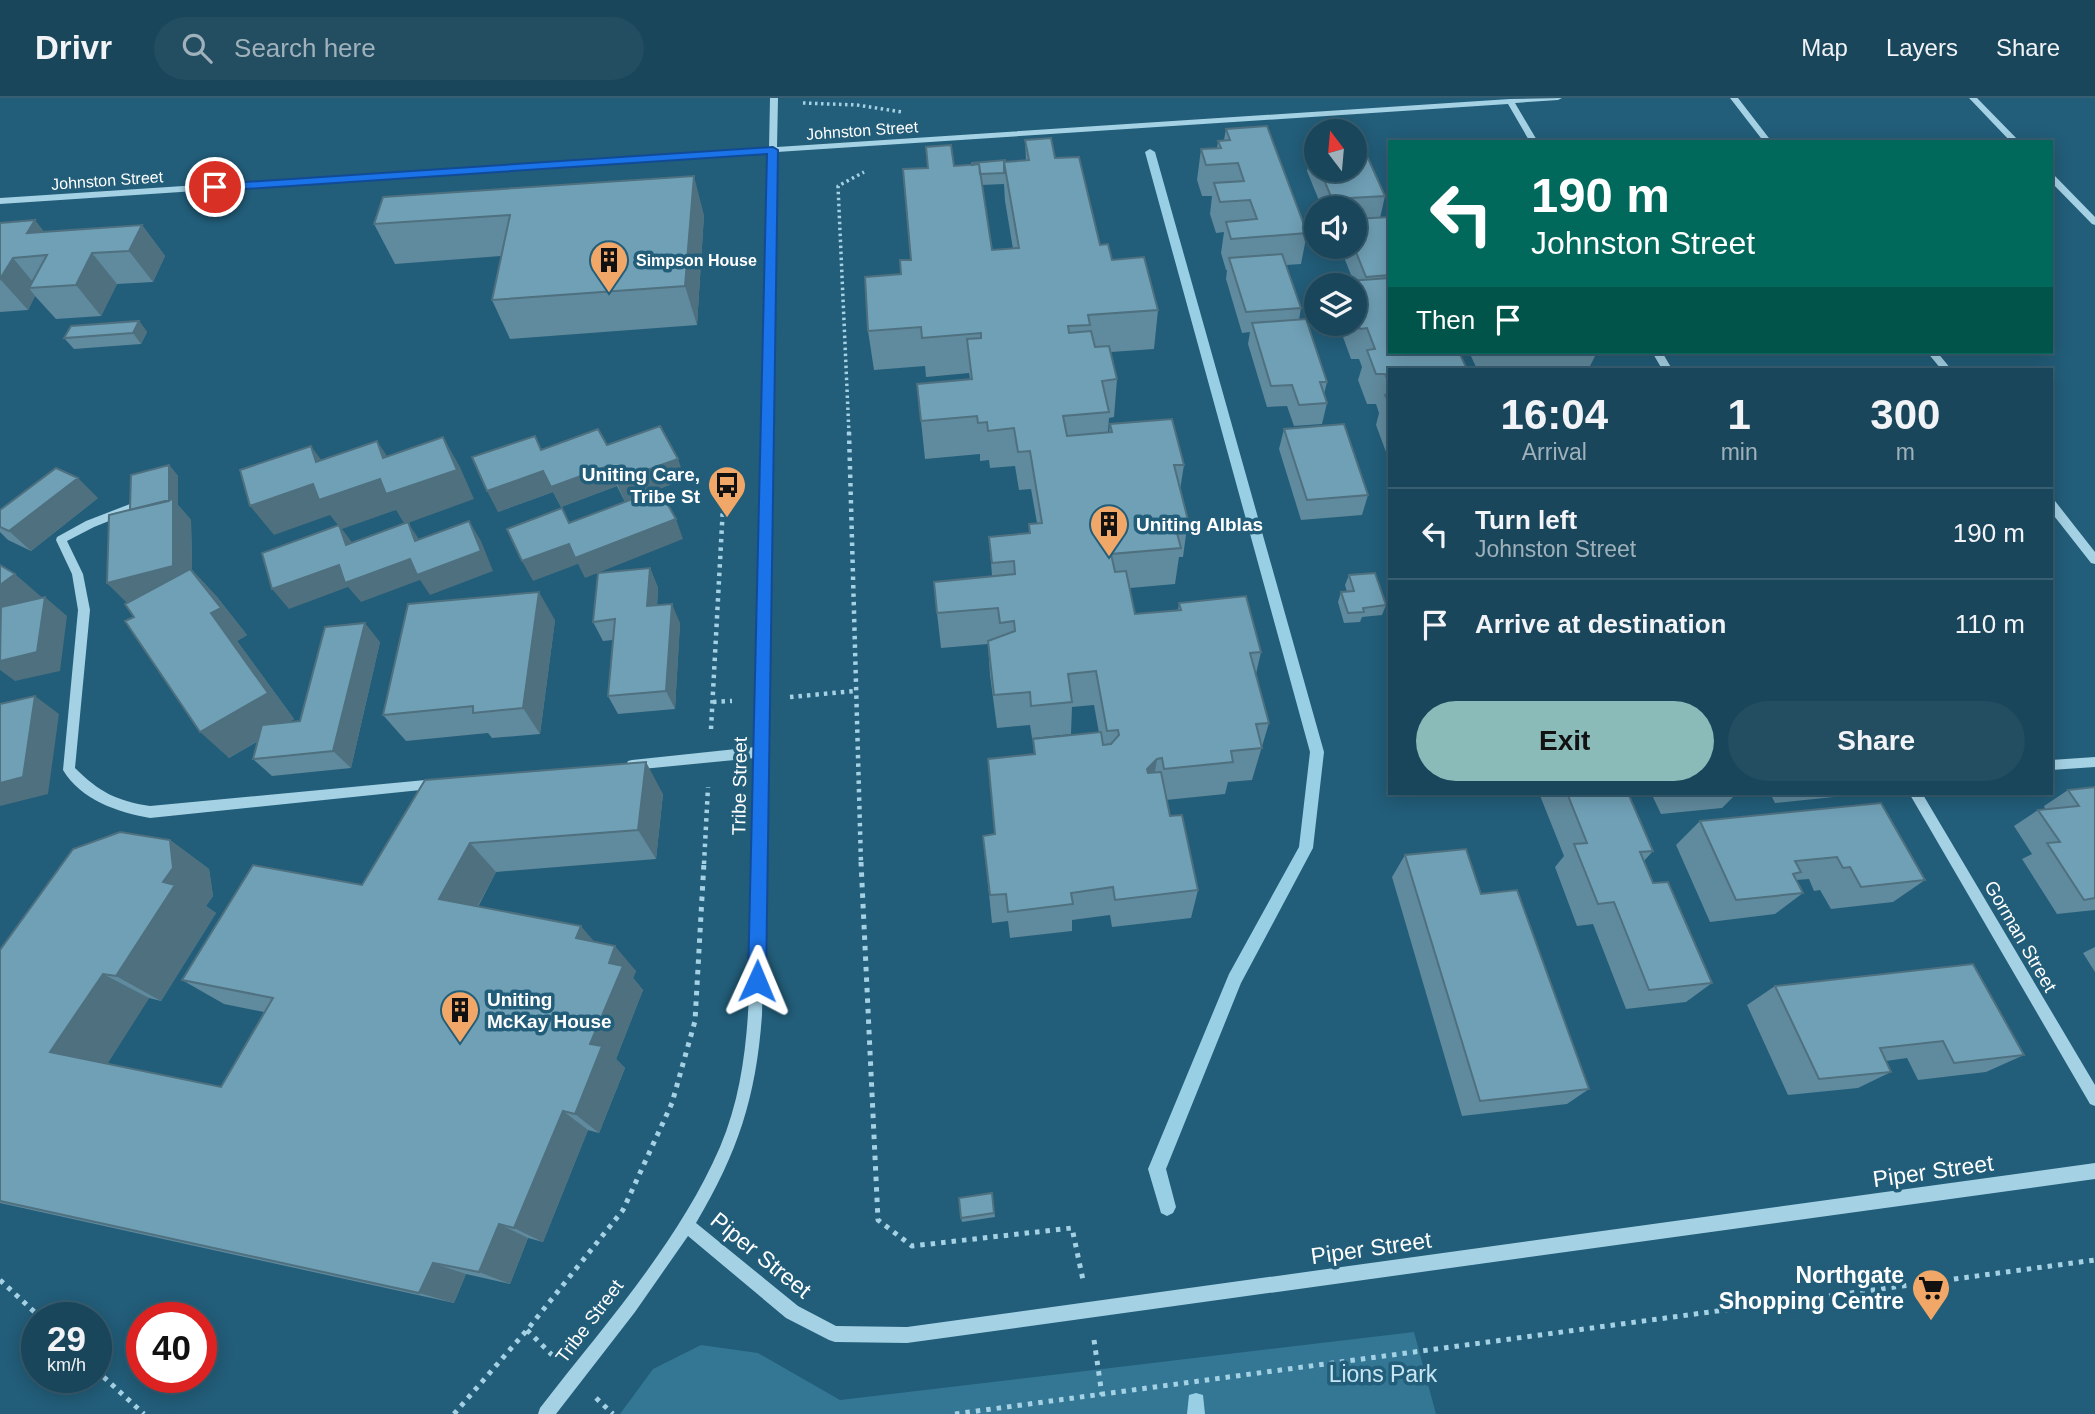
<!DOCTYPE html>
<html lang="en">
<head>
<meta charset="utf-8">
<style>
	:root { --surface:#1a465b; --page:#234d61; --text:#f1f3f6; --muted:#9fb1bb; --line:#385e71; --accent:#8bbbb9 }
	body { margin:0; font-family:Helvetica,sans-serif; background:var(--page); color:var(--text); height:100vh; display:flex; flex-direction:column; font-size:26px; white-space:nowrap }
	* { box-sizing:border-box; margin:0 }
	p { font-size:23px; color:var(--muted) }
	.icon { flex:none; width:38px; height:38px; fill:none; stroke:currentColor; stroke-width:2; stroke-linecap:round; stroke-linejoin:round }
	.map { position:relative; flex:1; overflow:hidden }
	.details { position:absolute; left:1388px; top:270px; width:665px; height:427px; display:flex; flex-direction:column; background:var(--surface); border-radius:0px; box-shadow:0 4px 18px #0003,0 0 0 2px var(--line) }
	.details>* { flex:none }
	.hud { position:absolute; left:1388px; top:42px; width:665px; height:214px; border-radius:0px; box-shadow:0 4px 18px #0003,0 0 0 2px var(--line); background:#00695c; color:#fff; overflow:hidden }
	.needle { width:46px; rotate:344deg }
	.fabs { position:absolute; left:1304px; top:21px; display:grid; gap:14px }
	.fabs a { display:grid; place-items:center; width:63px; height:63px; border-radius:50%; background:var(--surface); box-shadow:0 4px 18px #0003,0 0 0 2px var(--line); font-size:35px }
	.speed { position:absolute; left:21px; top:1204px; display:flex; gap:14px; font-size:35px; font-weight:700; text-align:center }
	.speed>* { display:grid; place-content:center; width:91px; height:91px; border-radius:50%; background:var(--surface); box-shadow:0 4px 18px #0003,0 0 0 2px var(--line); line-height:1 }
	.speed small { font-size:18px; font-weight:400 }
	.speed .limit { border:10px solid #d22; background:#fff; color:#111 }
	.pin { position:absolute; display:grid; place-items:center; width:60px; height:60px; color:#fff; margin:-30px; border:4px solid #fff; border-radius:50%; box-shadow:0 2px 7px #0007 }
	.me { position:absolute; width:77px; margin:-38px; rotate:1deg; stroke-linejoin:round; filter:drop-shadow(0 0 5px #0008) }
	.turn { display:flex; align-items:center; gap:24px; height:147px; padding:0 28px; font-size:32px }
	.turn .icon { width:91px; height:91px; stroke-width:2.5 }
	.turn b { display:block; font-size:49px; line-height:60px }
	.then { display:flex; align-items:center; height:66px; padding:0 28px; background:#0003; gap:14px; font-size:26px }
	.eta { display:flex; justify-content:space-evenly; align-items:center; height:119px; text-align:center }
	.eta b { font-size:42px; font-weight:600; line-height:49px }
	.primary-button { display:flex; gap:14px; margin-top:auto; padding:14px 28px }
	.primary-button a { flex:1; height:80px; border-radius:42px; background:var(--accent); color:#111; font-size:28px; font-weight:600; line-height:80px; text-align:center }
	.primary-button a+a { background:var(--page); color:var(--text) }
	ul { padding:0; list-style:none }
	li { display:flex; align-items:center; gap:21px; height:91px; padding:0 28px; border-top:2px solid var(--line) }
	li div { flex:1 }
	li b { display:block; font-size:26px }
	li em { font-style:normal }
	header { display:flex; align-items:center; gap:42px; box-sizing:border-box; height:98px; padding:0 35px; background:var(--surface); border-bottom:2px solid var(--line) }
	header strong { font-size:33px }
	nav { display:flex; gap:38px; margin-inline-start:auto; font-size:24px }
	.search { width:490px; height:63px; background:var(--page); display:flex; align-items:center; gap:18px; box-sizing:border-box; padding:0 24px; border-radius:38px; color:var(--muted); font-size:26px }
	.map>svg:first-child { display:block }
	.green { fill:#337795 }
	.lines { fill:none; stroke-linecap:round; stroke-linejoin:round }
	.stream { fill:#98cfe5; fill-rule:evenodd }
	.path-far2 { stroke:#a4d1e4; stroke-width:3.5; stroke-dasharray:2.5 3.5; stroke-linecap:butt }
	.path-far1 { stroke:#a4d1e4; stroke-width:4.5; stroke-dasharray:3.5 5; stroke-linecap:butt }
	.path { stroke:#a4d1e4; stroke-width:5; stroke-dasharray:4.5 6; stroke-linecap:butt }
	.minor { fill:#a4d1e4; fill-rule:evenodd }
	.wall { fill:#608a9d; fill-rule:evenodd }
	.shaded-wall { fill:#4e707f }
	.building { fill:#70a0b6; stroke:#4e707f; stroke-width:2 }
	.route { fill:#1a73e8; stroke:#114b97; stroke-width:2 }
	.labels { text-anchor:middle; stroke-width:7; stroke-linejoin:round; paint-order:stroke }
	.far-street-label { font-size:16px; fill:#fff; stroke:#225d79 }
	.far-poi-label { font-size:16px; font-weight:bold; fill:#fff; stroke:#225d79; text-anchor:start }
	.poi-label { font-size:19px; font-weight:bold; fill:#fff; stroke:#225d79; text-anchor:start }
	.street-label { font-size:19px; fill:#fff; stroke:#225d79 }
	.near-street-label { font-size:23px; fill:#fff; stroke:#225d79 }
	.near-poi-label { font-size:23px; font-weight:bold; fill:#fff; stroke:#225d79; text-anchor:end }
	.near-park-label { font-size:23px; fill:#c7e6f4; stroke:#225d79 }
</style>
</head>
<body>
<header>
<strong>Drivr</strong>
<div class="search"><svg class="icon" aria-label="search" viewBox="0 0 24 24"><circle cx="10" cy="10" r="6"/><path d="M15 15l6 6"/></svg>Search here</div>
<nav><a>Map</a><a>Layers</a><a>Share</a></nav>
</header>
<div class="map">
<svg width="2095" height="1316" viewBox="0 0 2095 1316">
	<rect width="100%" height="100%" fill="#225d79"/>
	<path class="green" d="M1414 1234 1436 1316H620L653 1271 701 1247 758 1255 840 1302Z"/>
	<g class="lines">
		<path class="stream" d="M1150 51 1155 54 1324 654 1313 750 1241 885 1166 1071 1176 1109 1173 1115 1167 1118 1161 1115 1148 1071 1229 876 1299 749 1310 654 1145 54Z
			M1196 1295 1203 1297 1205 1316H1187L1189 1297Z"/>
		<path class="path-far2" d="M803 5 857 7 902 14
			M849 336 838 88 864 74"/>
		<path class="path-far1" d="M849 334 861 766
			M790 599 855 593
			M713 604 732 603
			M711 631 723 408
			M704 766 708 689"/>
		<path class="path" d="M861 764 878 1122 912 1148 1072 1130 1083 1182
			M0 1182 41 1220
			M527 1232 552 1257
			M1094 1242 1102 1297
			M96 1272 144 1316
			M596 1300 613 1316
			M454 1316 527 1232 623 1112 672 1005 695 923 704 764
			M955 1316 2095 1162"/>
		<path class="minor" d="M770 0H778L777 49 1510 1 1562 0 1558 2 1515 5 1538 44H1530L1508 6 777 54 762 917C756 1000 738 1054 696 1125L798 1208 836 1228 907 1229 2095 1065V1081L907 1245 835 1244 829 1242 786 1220 688 1138 635 1214 556 1316H538L540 1310C604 1227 678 1146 720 1049 749 981 749 907 751 835 752 776 753 718 755 660L632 672 628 671 626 667 628 663 632 662 755 649 769 55 0 106V100L769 50Z
			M1730 0H1738L1772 44H1764Z
			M1969 0H1977L2020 44H2011Z
			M2051 76 2054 77 2095 119V127L2092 126 2051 84Z
			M1652 254H1662L1672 271H1662Z
			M1927 254H1937L1951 271H1941Z
			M2051 402 2055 403 2095 454V466L2091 465 2051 414Z
			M130 406 134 407 135 410 134 413 94 429 67 443 83 476 90 512 75 670C99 694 117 703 150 708L436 681 440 682 442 686 440 690 150 720C117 714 81 702 63 672L78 512 72 476 56 442 57 439 86 423Z
			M2095 659V669L2051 672V662Z
			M1909 695H1922L2095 987V1008L2090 1006Z"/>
	</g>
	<path class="wall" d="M1226 31 1307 135 1301 166 1286 167 1301 210 1299 222 1327 284 1324 296 1327 305 1322 326 1294 328 1287 308 1267 309 1248 246 1250 234 1242 235 1226 181 1227 172H1226L1221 155 1224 134 1216 135 1210 116 1212 98H1202L1197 82 1201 51 1217 50 1218 43 1224 42Z
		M1025 42 1055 60 1100 147 1112 162 1158 212 1154 251 1111 254 1117 281 1114 319 1109 320 1108 334H1109L1110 326 1184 367 1180 392 1188 422 1183 459H1179L1175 486 1130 490 1135 516 1178 513 1179 505 1261 554 1256 576 1269 625 1252 682 1228 684 1225 696 1166 702 1170 718 1198 792 1191 820 1112 829 1110 817 1072 822V833L1010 840 1008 823 992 825 983 738 995 737 988 661 1034 656 1033 641 1099 635 1094 607 1072 609 1071 636 1032 640 1030 627 997 630 990 577 988 546 941 550 937 515 992 478 989 439 1029 435V426L1037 425 1031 391 1019 392 1015 368 990 370 989 362 980 363V356L925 361 921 323 970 281 969 275 926 279 925 268 874 272 868 233 901 176 911 162 954 68 1026 62ZM1004 86 1005 103 1013 151 992 152 982 87Z
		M1311 52H1316V72H1354L1385 98 1380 120 1354 121V110H1322L1307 73Z
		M383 99 704 117 697 227 510 241 492 202 501 158 395 166 374 126Z
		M1390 119V254L1466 269 1465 271H1390V354H1386L1376 327 1379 315 1376 306H1367L1358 282 1362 269 1359 261H1351L1343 239 1345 226H1354V187H1347L1349 183 1353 182 1340 149H1354Z
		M0 125 44 134 142 127 165 158 153 184 117 186 101 218 56 221 35 198 28 212 0 214Z
		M139 223 147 234 141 246 74 251 64 240Z
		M1469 254H1597L1590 268 1548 271H1477Z
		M1284 331 1368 397 1362 417 1301 422 1279 351Z
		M607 347 685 381 625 404 617 388 561 409 553 394 498 414 542 352Z
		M169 367 178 378V407L191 422 192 472 217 499 247 537 237 543 294 621 289 624 300 623 380 544 351 670 272 678 253 661 258 643 229 660 134 519 127 504 107 485 130 412Z
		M98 400 31 453 8 442 0 434V412Z
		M650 470 658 490 657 507 680 525 675 611 618 616 608 598 613 542 603 543 593 524Z
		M1349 477 1386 507 1382 517 1362 519 1360 524 1344 525 1338 504 1341 494H1347L1345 487Z
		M555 522 540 636 492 640 488 635 406 643 383 617Z
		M425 682 663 696 656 761 496 774 478 809 595 844 636 873 633 880 643 892 616 961 625 970 599 1035 588 1032 543 1144 528 1140 510 1186 466 1176 454 1205 0 1105V852L170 742 209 771 213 798 206 808 216 815 161 903 149 900 107 966 221 989 264 914 224 906 182 882 362 787Z
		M2095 689V812L2057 816 2022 761 2032 756 2014 728 2038 712 2045 711 2044 708 2068 692Z
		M1539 695H1628L1653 753 1644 763 1653 785 1712 885 1686 904 1626 911 1593 826 1577 828 1555 769 1564 758Z
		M1651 695H1737L1722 710 1661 716Z
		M1770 695H1839L1834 699 1775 705Z
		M1700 723 1925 782 1893 804 1831 811 1820 792 1814 793 1809 781 1796 782 1803 795 1775 816 1710 824 1676 747Z
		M1405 757 1481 796 1589 991 1567 1006 1462 1018 1392 779Z
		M2095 849V874L2083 855Z
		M1775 888 2024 957 1986 974 1918 982 1907 960 1886 963 1891 974 1858 990 1788 997 1747 907Z
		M992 1095 995 1119 962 1124 961 1120Z"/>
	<path class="shaded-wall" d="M694 78 704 117 697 227 685 188Z
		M35 122 60 154 27 135Z
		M142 127 165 158 153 184 129 153Z
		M92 155 117 186 101 218 76 187Z
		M13 160 38 190H29L35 198 28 212 0 181Z
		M139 223 147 234 141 246 133 235Z
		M443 339 460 369 474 401 408 425 421 444 415 443 396 412 342 431 354 447H346L341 431 330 417 274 437 250 408 313 386 380 381Z
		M377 343 397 373 383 360Z
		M311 348 333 378 316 364Z
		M678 361 685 381 625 404 616 383Z
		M169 367 178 378V407L191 422 192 472 217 499 247 537 237 543 294 621 229 660 200 634 127 505 107 485Z
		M608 368 617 388 561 409 553 394 498 414 487 393 543 373Z
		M78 380 98 400 31 453 9 433Z
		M676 421 683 441 585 480 578 466 533 483 522 463 569 446Z
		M469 423 481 443 493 473 430 497 420 482 361 504 348 489 289 511 272 491 339 467 352 483Z
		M650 470 658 490 656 528 647 508Z
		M15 476 45 502V499L67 518 60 573 15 583 0 572V487Z
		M539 494 555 522 540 636 523 610Z
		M672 506 680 525 675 611 666 593Z
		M365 525 380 544 351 670 333 653Z
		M35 598 59 616 48 696 0 708V685Z
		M1157 661 1152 692 1143 702 1147 671Z
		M646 664 663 696 656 761 638 732Z
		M170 742 209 771 213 798 206 808 216 815 161 903 116 878 163 784Z
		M470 745 496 774 467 828 439 801Z
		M581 828 603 854 576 840Z
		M615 848 636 873 633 880 643 892 616 961 625 970 599 1035 575 1016 609 865Z
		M103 876 149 900 101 976 50 954Z
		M563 1013 588 1032 543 1144 514 1130Z
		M499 1126 528 1140 510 1186 479 1174Z
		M433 1165 466 1176 454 1205 419 1195Z"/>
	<path class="building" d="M1267 28 1307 135 1231 141 1226 124 1257 121 1250 102 1220 104 1214 85 1244 83 1238 65 1206 67 1201 51 1221 50 1218 43 1230 42 1226 31Z
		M1051 40 1055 60 1079 59 1100 147 1108 146 1112 162 1144 159 1158 212 1088 217 1090 227 1068 228 1069 235 1091 233 1095 249 1109 248 1117 281 1102 283 1109 314 1063 318 1067 338 1112 334 1110 326 1172 321 1184 367H1174L1188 422 1174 424 1181 450 1111 456 1115 474 1126 473 1135 516 1181 512 1179 505 1246 498 1261 554 1250 555 1269 625 1256 626 1262 650 1231 653 1233 664 1164 671 1162 660 1157 661 1147 671 1148 675 1161 674 1170 718 1182 717 1198 792 1115 802 1113 789 1071 795 1073 806 1008 814 1006 796 990 797 983 738 995 736 988 661 1035 656 1033 641 1101 634 1103 647 1111 646 1119 637 1118 632 1107 633 1096 573 1068 576 1072 604 1031 608 1030 594 994 597 988 543 1015 533 1014 523 1000 525 998 510 937 515 934 484 1015 476 1014 463 992 465 989 439 1030 435 1029 426 1042 425 1030 353 1018 354 1014 330 988 333 987 324 978 325 977 318 921 323 917 286 972 281 967 241 981 240V235L922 240 921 229 868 233 865 179 901 176 900 162H911L903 71 928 70 926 49 951 47 954 68 979 66 992 152 1019 150 1004 64 1029 62 1025 42Z
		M1354 49H1363L1385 98 1332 101 1320 72H1354Z
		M1311 52H1316V63Z
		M1005 62V64H1004V75L980 76 979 66 972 67V65Z
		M694 78 685 188 492 202 510 117 374 126 383 99Z
		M1390 119V177L1366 179 1354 149V121Z
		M35 122 27 135 142 127 129 153 92 155 76 187 29 190 47 157 13 160 0 181V125Z
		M1282 156 1301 210 1246 214 1229 160Z
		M1389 180 1390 254H1459L1466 269 1440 271H1390V287L1385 276H1376L1367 252 1375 251 1367 230 1360 231 1354 217V207H1358L1354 198V187H1350L1349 183Z
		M1306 221 1327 284H1320L1327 305 1299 307 1292 287 1271 288 1252 225Z
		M139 223 133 235 64 240 71 228Z
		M1487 254H1510L1488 255Z
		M1390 296V307L1385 297Z
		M1344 326 1368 397 1307 402 1284 331Z
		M660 328 678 361 616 383 608 368 551 389 543 373 487 393 472 359 535 338 541 352 598 331 607 347Z
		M443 339 457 372 386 396 380 381 319 402 313 386 250 408 240 372 311 348 316 364 377 343 383 360Z
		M169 367V403L130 412 131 377Z
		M56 370 78 380 9 433 0 429V412Z
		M659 391 676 421 575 460 569 446 522 463 507 431 562 410 569 425Z
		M173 401V468L107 485 109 417Z
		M469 423 481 453 417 477 410 461 345 485 339 467 272 491 262 455 339 427 346 447 408 424 415 443Z
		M0 467 15 476 0 487Z
		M650 470 647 508 672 506 666 593 608 598 615 521 593 524 598 475Z
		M190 471 221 510 211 515 268 595 200 634 125 523 134 519 125 506Z
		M1375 475 1386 507 1363 510 1364 514 1348 515 1341 494 1354 493 1349 477Z
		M539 494 523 610 473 615V608L383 617 408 506Z
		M45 499 37 554 0 563 1 509Z
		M365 525 333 653 253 661 262 627 300 623 325 529Z
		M35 598 23 679 0 685V606Z
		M646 664 638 732 470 745 439 801 581 828 576 840 615 848 609 865 623 868 590 946 602 948 575 1016 563 1013 514 1130 499 1126 479 1174 433 1165 419 1195 0 1103V852L73 751 120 734 170 742 173 770 163 784 175 787 116 878 103 876 50 954 221 989 273 900 182 882 253 767 362 787 425 682Z
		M2095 689V800L2084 802 2047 745 2060 744 2038 712 2079 708 2068 692Z
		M1567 695H1628L1653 753 1640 754 1653 785 1668 784 1712 885 1649 892 1614 804 1598 806 1574 746 1587 745Z
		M1881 705 1925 782 1861 789 1850 769 1843 770 1837 759 1795 763 1801 774 1793 776 1803 795 1736 802 1700 723Z
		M1466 751 1481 796 1517 792 1589 991 1480 1003 1405 757Z
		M1973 866 2024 957 1954 965 1943 943 1880 950 1891 974 1819 981 1775 888Z
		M992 1095 994 1115 961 1120 959 1100Z"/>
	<path class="route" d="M773 49 778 52 766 883 763 889 757 892 751 889 748 883 767 56 215 93 210 89 215 86Z"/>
	<defs>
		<symbol id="building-pin" viewBox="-11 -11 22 30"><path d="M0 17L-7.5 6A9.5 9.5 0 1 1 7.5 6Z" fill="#f0a767" stroke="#225d79"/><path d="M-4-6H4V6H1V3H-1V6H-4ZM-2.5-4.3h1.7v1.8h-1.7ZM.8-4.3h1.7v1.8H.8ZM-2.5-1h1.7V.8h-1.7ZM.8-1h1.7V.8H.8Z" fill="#111"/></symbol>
		<symbol id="bus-pin" viewBox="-11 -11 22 30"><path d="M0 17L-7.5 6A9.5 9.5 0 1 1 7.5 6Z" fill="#f0a767" stroke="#225d79"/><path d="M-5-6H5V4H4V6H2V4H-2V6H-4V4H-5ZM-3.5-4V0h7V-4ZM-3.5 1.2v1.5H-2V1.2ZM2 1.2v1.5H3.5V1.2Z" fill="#111"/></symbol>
		<symbol id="supermarket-pin" viewBox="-11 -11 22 30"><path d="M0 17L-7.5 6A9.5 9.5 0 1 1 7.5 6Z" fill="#f0a767" stroke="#225d79"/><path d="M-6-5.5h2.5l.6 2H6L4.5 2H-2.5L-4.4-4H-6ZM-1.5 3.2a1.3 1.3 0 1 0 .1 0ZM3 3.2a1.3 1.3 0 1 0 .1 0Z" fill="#111"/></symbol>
	</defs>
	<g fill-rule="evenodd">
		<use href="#building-pin" x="587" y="140" width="44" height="60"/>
		<use href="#bus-pin" x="705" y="365" width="44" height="60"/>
		<use href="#building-pin" x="1087" y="404" width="44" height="60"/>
		<use href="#building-pin" x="438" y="890" width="44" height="60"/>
		<use href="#supermarket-pin" x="1909" y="1168" width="44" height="60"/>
	</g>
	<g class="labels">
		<g class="far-street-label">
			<text transform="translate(862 32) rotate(-4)" y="6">Johnston Street</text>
			<text transform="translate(107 82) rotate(-4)" y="6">Johnston Street</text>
		</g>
		<g class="far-poi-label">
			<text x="636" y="168">Simpson House</text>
		</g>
		<g class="poi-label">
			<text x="700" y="383" text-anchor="end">Uniting Care,<tspan x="700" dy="22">Tribe St</tspan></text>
			<text x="1136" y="433">Uniting Alblas</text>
			<text x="487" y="908">Uniting<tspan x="487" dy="22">McKay House</tspan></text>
		</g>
		<g class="street-label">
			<text transform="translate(739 688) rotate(-89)" y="7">Tribe Street</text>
			<text transform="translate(2021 838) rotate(60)" y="7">Gorman Street</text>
			<text transform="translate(589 1223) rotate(-53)" y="7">Tribe Street</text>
		</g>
		<g class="near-street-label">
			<text transform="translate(1933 1073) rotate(-8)" y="8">Piper Street</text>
			<text transform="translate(1371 1150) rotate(-8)" y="8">Piper Street</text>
			<text transform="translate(761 1157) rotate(39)" y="8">Piper Street</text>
		</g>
		<g class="near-poi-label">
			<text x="1904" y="1185">Northgate<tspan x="1904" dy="26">Shopping Centre</tspan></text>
		</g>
		<g class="near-park-label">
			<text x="1383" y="1284">Lions Park</text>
		</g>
	</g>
</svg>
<div class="fabs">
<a><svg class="needle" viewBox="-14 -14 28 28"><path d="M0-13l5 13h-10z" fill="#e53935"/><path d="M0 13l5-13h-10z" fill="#9fb1bb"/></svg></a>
<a><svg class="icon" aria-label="sound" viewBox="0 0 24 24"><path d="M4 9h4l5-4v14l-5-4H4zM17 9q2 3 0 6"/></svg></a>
<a><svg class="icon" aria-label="layers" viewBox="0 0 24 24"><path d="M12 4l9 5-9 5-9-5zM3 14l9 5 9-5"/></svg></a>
</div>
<div class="speed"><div>29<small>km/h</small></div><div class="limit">40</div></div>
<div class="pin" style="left:215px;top:89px;background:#d93025"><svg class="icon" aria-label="arrive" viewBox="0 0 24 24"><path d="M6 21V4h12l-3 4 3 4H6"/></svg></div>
<svg class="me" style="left:757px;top:883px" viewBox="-20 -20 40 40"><path d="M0-17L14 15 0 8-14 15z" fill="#1a73e8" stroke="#fff" stroke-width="4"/></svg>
<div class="hud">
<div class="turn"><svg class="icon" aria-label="left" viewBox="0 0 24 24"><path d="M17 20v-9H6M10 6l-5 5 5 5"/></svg><div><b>190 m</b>Johnston Street</div></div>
<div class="then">Then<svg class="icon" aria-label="arrive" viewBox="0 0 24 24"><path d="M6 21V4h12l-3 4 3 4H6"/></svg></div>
</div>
<section class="details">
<div class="eta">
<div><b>16:04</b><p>Arrival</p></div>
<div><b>1</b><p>min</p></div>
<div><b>300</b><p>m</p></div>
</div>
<ul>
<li><svg class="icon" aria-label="left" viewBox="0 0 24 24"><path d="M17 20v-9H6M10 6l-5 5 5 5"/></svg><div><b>Turn left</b><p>Johnston Street</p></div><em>190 m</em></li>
<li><svg class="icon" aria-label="arrive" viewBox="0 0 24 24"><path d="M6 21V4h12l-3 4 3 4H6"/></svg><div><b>Arrive at destination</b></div><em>110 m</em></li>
</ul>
<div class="primary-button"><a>Exit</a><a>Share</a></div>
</section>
</div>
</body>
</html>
